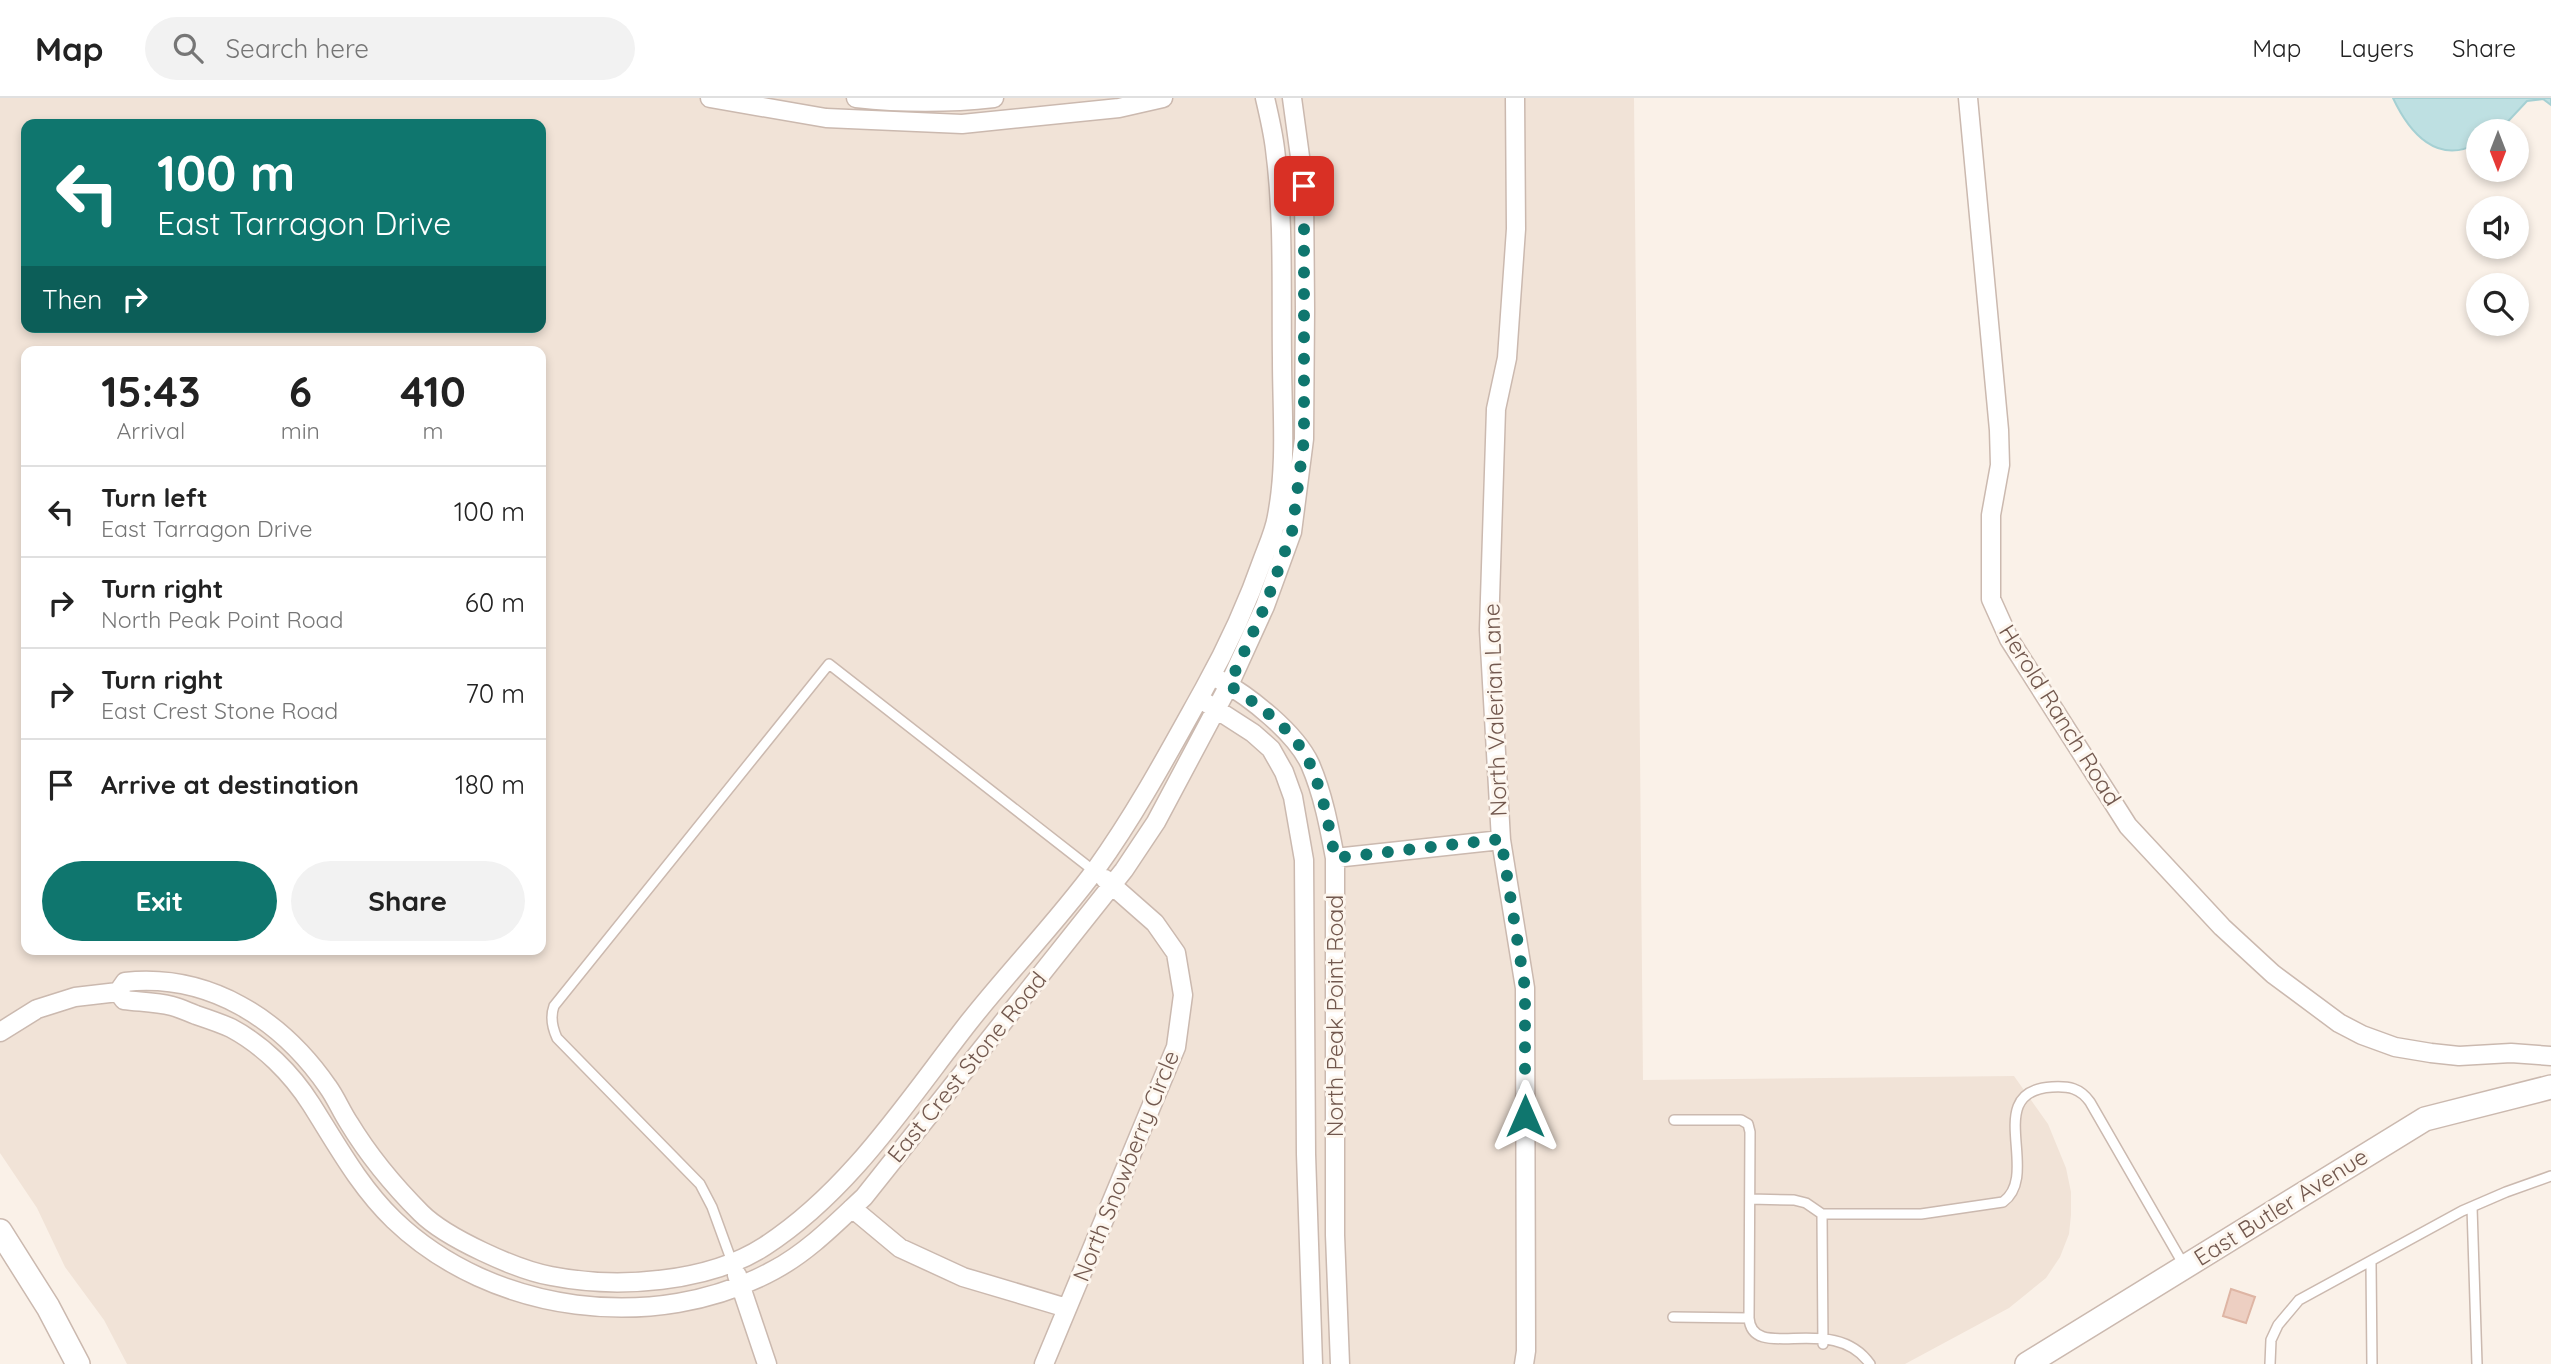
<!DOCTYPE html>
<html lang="en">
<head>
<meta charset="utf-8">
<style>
	:root { --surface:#fff; --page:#f2f2f2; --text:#222; --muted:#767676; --line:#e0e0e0; --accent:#0f766e }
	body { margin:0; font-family:Quicksand,sans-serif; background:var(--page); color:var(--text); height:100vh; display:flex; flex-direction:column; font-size:26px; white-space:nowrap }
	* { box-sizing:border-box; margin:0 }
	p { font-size:23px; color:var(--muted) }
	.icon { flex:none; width:38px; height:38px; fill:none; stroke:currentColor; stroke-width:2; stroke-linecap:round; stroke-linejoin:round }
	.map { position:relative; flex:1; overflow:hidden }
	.sheet { position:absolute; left:21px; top:248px; width:525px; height:609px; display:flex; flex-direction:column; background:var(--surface); border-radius:14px; box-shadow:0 4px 10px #0003 }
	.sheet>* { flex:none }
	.banner { position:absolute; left:21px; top:21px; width:525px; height:214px; border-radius:14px; box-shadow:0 4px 10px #0003; background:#0f766e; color:#fff; overflow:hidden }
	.needle { width:46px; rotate:180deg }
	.fabs { position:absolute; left:2466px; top:21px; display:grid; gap:14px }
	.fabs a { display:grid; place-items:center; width:63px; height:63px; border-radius:50%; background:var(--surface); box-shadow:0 4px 10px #0003; font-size:35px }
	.pin { position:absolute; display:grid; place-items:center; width:60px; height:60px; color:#fff; margin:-30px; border-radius:14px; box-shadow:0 4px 10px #0006 }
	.me { position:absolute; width:77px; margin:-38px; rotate:0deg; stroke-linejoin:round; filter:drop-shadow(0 0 5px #0008) }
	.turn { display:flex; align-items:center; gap:24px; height:147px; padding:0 21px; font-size:32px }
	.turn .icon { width:91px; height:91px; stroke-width:2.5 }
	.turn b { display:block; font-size:49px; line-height:60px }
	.then { display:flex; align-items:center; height:66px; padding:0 21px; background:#0003; gap:14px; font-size:26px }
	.eta { display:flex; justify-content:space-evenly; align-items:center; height:119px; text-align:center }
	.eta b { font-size:42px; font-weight:700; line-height:49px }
	.button { display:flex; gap:14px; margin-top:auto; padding:14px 21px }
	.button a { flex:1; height:80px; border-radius:42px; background:var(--accent); color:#fff; font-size:28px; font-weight:700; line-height:80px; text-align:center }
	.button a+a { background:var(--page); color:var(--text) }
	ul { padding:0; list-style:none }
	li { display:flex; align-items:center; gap:21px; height:91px; padding:0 21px; border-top:2px solid var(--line) }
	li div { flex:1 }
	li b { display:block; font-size:26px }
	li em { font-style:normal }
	header { display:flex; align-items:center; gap:42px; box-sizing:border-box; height:98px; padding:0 35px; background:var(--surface); border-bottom:2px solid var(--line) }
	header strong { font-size:33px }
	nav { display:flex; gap:38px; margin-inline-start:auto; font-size:24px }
	.search { width:490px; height:63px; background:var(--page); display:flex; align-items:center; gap:18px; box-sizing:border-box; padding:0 24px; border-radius:38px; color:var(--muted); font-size:26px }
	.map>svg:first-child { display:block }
	.residential { fill:#f1e3d7; fill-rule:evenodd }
	.water { fill:#bee0e2; stroke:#a5d0d3; stroke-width:2 }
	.building { fill:#edcfc2; stroke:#deb5a4; stroke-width:2 }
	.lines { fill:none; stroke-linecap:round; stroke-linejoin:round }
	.service-casing { stroke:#cbb9af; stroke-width:12 }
	.minor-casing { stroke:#cbb9af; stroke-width:21 }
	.tertiary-casing { stroke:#cbb9af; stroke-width:26 }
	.service { stroke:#fff; stroke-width:9 }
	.minor { stroke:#fff; stroke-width:18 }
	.tertiary { stroke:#fff; stroke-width:23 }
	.route { stroke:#0f766e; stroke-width:12; stroke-dasharray:0 21.6 }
	.labels { text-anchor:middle; stroke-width:6; stroke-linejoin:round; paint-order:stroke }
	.street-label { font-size:23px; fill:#72584e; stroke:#fdf6ee }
</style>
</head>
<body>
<header>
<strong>Map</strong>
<div class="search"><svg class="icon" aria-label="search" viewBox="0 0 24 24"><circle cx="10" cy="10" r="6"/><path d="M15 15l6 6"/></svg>Search here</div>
<nav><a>Map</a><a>Layers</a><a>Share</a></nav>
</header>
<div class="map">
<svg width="2551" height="1266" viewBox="0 0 2551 1266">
	<rect width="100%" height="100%" fill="#faf1e8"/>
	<path class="residential" d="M0 0H1634L1643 982 2014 978 2048 1026 2066 1070 2071 1094V1117L2069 1136 2060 1159 2046 1180 2009 1210 1905 1266H127L104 1222 65 1169 37 1110 0 1055ZM26 26H541V229H26ZM26 254H541V852H26Z"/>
	<path class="water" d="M2393 0H2551V7L2543 1 2527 3 2499 33H2478V45C2437 68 2409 34 2393 0Z"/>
	<path class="building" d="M2231 1191 2255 1199 2246 1225 2223 1218Z"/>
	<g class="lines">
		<defs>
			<path id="service" d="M1674 1022H1741L1748 1026 1750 1034 1749 1220C1752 1266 1833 1213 1870 1266
				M1750 1101 1794 1102 1806 1105 1822 1116H1921L2003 1104C2042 1076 1981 993 2052 989 2069 988 2080 990 2090 1004L2185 1169
				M2472 1109 2477 1266
				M1822 1116 1823 1246
				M732 1164 712 1109 700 1086 557 940C552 929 550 919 554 908L829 566 1094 773
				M2371 1165 2372 1266
				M1673 1219 1749 1220
				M2270 1266 2271 1242 2278 1227 2299 1202 2462 1113 2506 1094 2551 1078"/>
			<path id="minor" d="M710 0 826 20 962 26 1119 10 1163 0
				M856 0C902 5 949 5 994 0
				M1515 0 1516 131 1507 260 1496 311 1489 532 1501 742 1525 890 1526 1253 1524 1266
				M1968 0 1999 332 2000 367 1991 417V501L2009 541 2128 728 2222 829 2273 876 2339 925 2362 937 2395 949 2431 955 2459 958 2511 955 2551 958
				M1220 582C1250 599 1295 634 1310 666 1323 696 1329 728 1335 760V1137L1340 1266
				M1208 606 1253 635 1271 651 1284 674 1293 699 1304 762 1306 1056 1313 1266
				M1335 760 1501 742
				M118 894 124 902C140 904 156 904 172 908 180 910 188 914 196 917 208 921 220 925 231 930 263 947 292 976 311 1006 337 1047 359 1088 394 1122 492 1216 655 1237 774 1172 808 1154 836 1125 864 1099L1124 772 1156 724 1229 587 1265 508 1292 434 1304 341 1305 211 1304 88 1292 0
				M0 934 37 911 75 899 118 894 125 884C209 875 281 921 328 989 336 1000 341 1013 349 1025 369 1058 394 1088 421 1115 446 1140 517 1172 551 1178 617 1191 708 1185 765 1148 850 1093 908 1002 969 924 1010 872 1057 824 1096 771 1137 714 1170 652 1204 591 1228 548 1248 504 1264 458 1269 445 1275 431 1277 418 1287 366 1282 314 1282 261 1281 192 1284 120 1275 51 1273 34 1269 17 1265 0
				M852 1110 900 1150 963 1179 1067 1210
				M737 1177 767 1266
				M1044 1266 1176 949 1183 897 1176 855 1155 825 1105 781"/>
			<path id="tertiary" d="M0 1133 48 1209 78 1266
				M2027 1266 2425 1021 2551 989"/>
		</defs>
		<use href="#service" class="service-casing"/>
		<use href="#minor" class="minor-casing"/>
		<use href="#tertiary" class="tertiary-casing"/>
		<use href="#service" class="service"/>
		<use href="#minor" class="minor"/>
		<use href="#tertiary" class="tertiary"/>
	</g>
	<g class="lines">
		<path class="route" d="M1304 88V341L1292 434 1265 508 1229 587C1258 607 1295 632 1310 666 1323 695 1329 728 1335 760L1501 741 1525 890V1018"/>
	</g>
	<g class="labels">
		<g class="street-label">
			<text transform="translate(1495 612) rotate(-92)" y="8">North Valerian Lane</text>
			<text transform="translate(2060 617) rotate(58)" y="8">Herold Ranch Road</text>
			<text transform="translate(1335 918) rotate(-90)" y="8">North Peak Point Road</text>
			<text transform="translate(967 969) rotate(-51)" y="8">East Crest Stone Road</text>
			<text transform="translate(1126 1068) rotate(-68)" y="8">North Snowberry Circle</text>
			<text transform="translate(2281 1109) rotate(-32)" y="8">East Butler Avenue</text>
		</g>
	</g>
</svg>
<div class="fabs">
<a><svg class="needle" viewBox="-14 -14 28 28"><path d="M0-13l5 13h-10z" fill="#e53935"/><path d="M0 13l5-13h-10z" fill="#767676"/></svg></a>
<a><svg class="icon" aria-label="sound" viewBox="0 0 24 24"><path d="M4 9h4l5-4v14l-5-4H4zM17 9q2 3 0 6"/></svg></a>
<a><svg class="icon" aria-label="search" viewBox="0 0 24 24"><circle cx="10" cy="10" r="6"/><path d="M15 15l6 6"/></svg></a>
</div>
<div class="pin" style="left:1304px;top:88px;background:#d93025"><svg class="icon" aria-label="arrive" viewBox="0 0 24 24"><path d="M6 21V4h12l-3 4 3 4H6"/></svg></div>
<svg class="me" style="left:1525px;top:1018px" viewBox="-20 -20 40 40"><path d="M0-17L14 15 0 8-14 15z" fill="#0f766e" stroke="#fff" stroke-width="4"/></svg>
<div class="banner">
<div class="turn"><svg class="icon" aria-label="left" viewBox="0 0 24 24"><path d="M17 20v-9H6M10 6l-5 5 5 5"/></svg><div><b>100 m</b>East Tarragon Drive</div></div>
<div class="then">Then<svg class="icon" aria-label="right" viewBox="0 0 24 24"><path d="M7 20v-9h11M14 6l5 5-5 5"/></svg></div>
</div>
<section class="sheet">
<div class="eta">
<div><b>15:43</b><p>Arrival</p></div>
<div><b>6</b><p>min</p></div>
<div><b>410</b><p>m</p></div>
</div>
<ul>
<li><svg class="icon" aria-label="left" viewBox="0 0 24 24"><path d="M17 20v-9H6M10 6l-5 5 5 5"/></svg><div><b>Turn left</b><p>East Tarragon Drive</p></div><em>100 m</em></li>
<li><svg class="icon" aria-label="right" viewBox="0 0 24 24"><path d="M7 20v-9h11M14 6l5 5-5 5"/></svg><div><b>Turn right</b><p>North Peak Point Road</p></div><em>60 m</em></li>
<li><svg class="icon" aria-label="right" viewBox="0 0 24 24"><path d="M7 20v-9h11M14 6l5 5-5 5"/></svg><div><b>Turn right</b><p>East Crest Stone Road</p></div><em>70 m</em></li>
<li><svg class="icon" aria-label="arrive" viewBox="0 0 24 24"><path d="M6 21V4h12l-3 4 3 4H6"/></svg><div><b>Arrive at destination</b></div><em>180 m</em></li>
</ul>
<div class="button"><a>Exit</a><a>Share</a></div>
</section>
</div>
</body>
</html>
